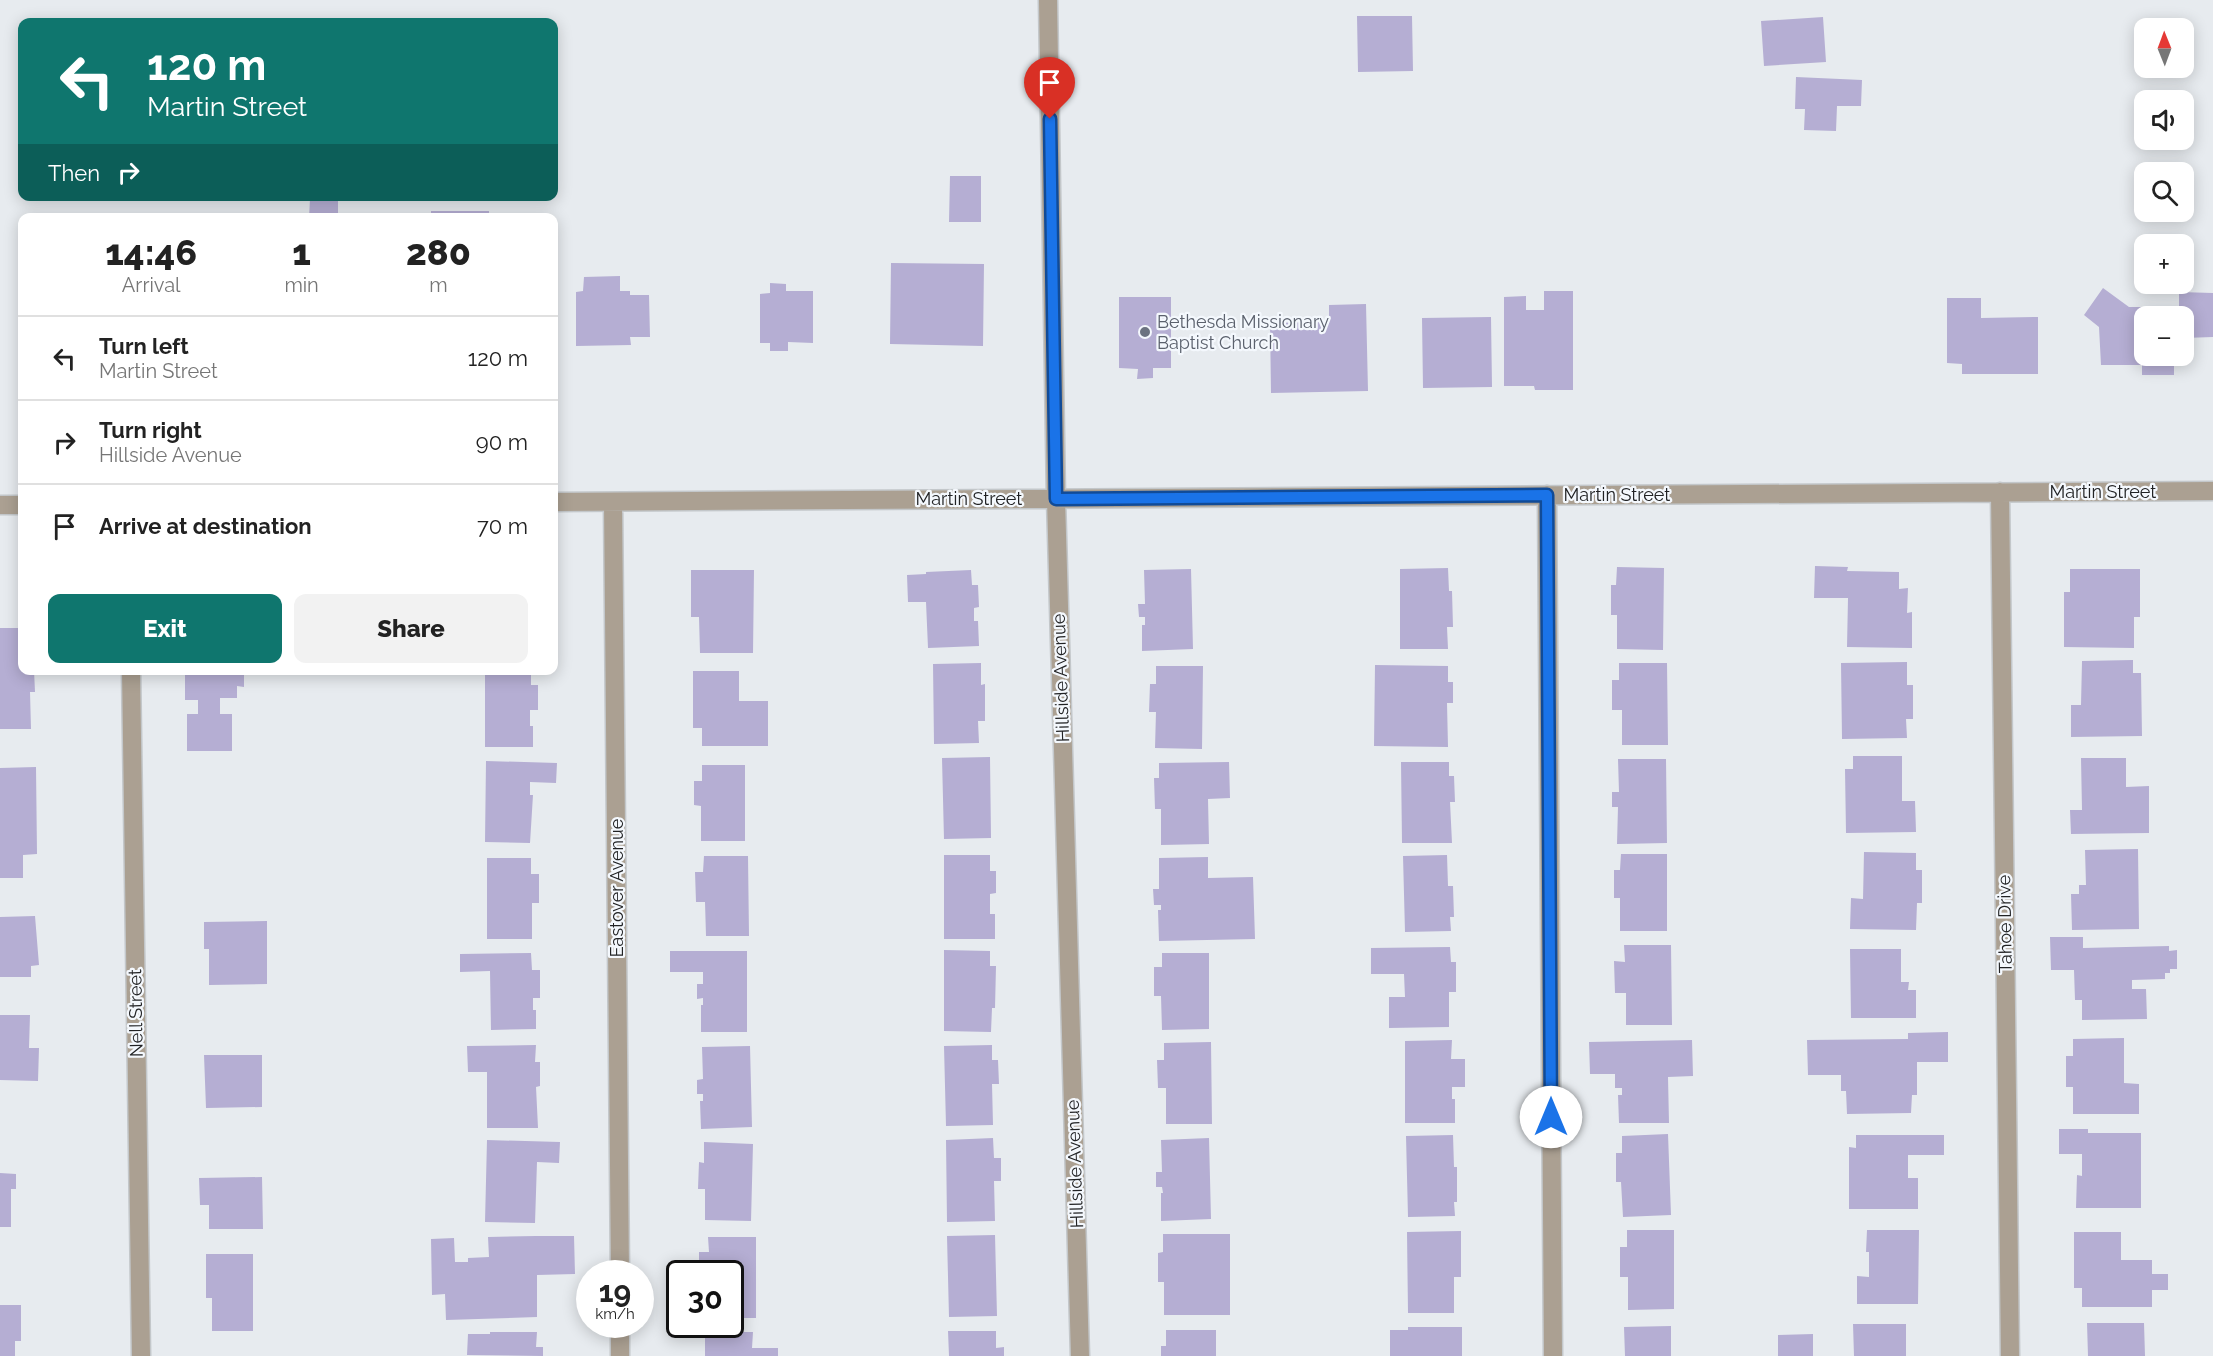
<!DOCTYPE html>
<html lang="en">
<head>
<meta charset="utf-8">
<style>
	:root { --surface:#fff; --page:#f2f2f2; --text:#222; --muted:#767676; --line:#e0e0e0; --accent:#0f766e }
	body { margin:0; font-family:Raleway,sans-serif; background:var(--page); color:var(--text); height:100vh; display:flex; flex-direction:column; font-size:22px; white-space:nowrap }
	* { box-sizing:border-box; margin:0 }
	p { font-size:20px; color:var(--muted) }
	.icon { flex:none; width:33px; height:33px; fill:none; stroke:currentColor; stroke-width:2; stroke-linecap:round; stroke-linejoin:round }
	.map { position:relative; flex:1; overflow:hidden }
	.drawer { position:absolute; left:18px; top:213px; width:540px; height:462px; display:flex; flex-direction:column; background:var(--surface); border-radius:12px; box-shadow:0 3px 15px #0003 }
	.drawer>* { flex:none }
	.hud { position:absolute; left:18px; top:18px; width:540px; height:183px; border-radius:12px; box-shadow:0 3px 15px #0003; background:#0f766e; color:#fff; overflow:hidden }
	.needle { width:39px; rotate:359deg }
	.controls { position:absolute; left:2134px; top:18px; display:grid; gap:12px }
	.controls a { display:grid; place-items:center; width:60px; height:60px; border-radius:12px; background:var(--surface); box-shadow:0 3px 15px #0003; font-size:30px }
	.speed { position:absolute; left:576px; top:1260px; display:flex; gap:12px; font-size:30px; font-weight:700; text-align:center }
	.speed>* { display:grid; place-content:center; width:78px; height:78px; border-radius:50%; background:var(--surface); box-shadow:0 3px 15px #0003; line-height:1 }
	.speed small { font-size:15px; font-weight:400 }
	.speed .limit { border:3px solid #111; border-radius:9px; background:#fff; color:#111 }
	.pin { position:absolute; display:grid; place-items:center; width:51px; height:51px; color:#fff; margin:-62px -26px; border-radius:50% 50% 50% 0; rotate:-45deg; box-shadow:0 0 6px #0007 }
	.pin .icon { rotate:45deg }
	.me { position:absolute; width:66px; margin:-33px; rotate:0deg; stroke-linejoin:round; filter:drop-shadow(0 0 4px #0008) }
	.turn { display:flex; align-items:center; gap:21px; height:126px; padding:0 30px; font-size:27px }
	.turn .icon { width:78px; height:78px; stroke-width:2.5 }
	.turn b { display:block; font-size:42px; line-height:51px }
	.then { display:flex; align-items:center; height:57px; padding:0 30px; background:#0003; gap:12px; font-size:22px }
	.eta { display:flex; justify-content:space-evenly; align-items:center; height:102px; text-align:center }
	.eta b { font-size:36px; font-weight:800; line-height:42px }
	.action { display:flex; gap:12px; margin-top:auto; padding:12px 30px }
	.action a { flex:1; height:69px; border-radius:12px; background:var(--accent); color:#fff; font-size:24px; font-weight:800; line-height:69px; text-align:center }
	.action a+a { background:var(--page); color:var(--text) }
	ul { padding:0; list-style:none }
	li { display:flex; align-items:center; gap:18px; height:84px; padding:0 30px; border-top:2px solid var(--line) }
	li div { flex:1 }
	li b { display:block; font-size:22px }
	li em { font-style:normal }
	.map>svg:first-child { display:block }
	.building { fill:#b5aed3 }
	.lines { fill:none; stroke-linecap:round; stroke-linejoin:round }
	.minor-casing { stroke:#c3c7ca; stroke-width:21 }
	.minor { stroke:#aba092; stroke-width:18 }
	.route-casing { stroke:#114b97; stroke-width:15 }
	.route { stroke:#1a73e8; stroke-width:10 }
	.worship-dot { fill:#6b7280; stroke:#f4f8fd; stroke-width:2 }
	.labels { text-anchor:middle; stroke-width:4.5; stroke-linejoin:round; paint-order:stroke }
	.worship-label { font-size:18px; fill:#5b616d; stroke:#f4f8fd; text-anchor:start }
	.street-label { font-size:18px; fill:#212224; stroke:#f4f8fd }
</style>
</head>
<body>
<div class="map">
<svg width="2213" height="1356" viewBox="0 0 2213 1356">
	<rect width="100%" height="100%" fill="#e7ebef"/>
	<path class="building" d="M1357 16H1412L1413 71 1358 72Z
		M1823 17 1826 62 1764 66 1761 21Z
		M1796 77 1862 80 1861 106H1837L1836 131 1804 130 1805 109H1795Z
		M950 176H981V222H949Z
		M310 199H338V218H309Z
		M431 211H489V218H431Z
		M891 263 984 264 983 346 890 344Z
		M620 276V291H630V295H649L650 337H630L631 345 576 346V292L583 291 584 277Z
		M770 283 786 284V291H813V343L788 342V351H770V343H760V294L770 293Z
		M2103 288 2129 307H2179V292L2213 293V337L2184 338V316H2145V356H2174V375H2142V365H2101L2099 327 2084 315Z
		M1544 291H1573V390H1535L1534 386H1504V297L1526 296V310H1544Z
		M1119 297H1171V368H1153V378L1137 379 1138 369 1119 368Z
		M1947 298H1981V318L2038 317V374H1962V364L1947 363Z
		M1366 304 1368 391 1271 393 1270 323 1329 322V305Z
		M1491 317 1492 387 1423 388 1422 318Z
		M1815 566 1848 567 1847 571 1899 572V589L1908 588 1907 613 1912 612V648L1847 647 1848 598H1814Z
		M1617 567 1664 568 1663 650 1617 649V615H1611V585H1616Z
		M1448 568 1449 591H1452L1453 627H1447L1448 649H1400V569Z
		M1191 569 1193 649 1142 651V625H1145V617H1139L1138 604H1145L1144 570Z
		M2070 569H2140V617H2134V648L2064 647V592H2070Z
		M691 570H754L753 653H700L699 617H691Z
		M971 570 972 585H978L979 607 974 608V621H978L979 646 928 648 926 602H908L907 575 926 574V572Z
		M0 628H22V670H34L35 692H30L31 729H0Z
		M2133 660V673H2141L2142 736 2071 737V705H2081L2082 661Z
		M1907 662V685H1913V719H1906L1907 738 1842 739 1841 663Z
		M981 663V685L985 684V721H978L979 743 934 744 933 664Z
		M1619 663H1667L1668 745H1622V710H1612V680H1619Z
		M1375 665 1448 666V682H1453V703H1447L1448 747 1374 746Z
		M1156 666H1203L1202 749 1155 748 1156 712H1149L1150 684H1156Z
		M185 670 244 672V687L237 686V698H220V714H232V751H187V714H198V700H185Z
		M485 670H531V685H538V710H530V726H533V747H485Z
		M693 671H739V701H768V746H702V728H693Z
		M1853 756H1902V801H1915L1916 832 1846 833 1845 769H1853Z
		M990 757 991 838 944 839 942 758Z
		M2081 758H2126V787L2149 786V833L2071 834 2070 810H2082Z
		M1618 759H1666L1667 843 1617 844 1618 807H1612V792H1619Z
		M486 761 557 763 556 783 530 782V795H533L530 843 485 842Z
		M1229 762 1230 798 1208 799 1209 844 1161 845V809H1155L1154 778H1159V763Z
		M1401 762H1449V776H1454L1455 802H1450L1452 843H1402Z
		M702 765H745V841H701V806L694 805V781H702Z
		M36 767 37 854 23 855V878H0V768Z
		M2138 849 2139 929 2072 930 2071 894H2079V885H2086L2085 850Z
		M1864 852 1916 853V870H1922V903H1917L1916 930 1850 929 1851 898 1863 899Z
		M1621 854H1667V931H1620V898H1614V870H1620Z
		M944 855H990V871H996V893L990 894V914H995V939H944Z
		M1447 855 1448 886H1453L1454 917H1450L1451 931 1405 932 1403 856Z
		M704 856H748L749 936H706L705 902H696L695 872H703Z
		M1208 857V878L1253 877 1255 939 1159 941 1158 910H1161V905H1154L1153 889H1159V858Z
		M487 858H531V874H539V903H532V939H487Z
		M35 916 39 965 31 966V977H0V917Z
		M267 921V984L209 985V949H204V922Z
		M2050 937H2083V948L2169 946V951L2177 950V969H2170V973H2165V979L2132 980V989H2146L2147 1019 2082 1020V1000H2075L2074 970H2051Z
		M1624 945H1671L1672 1025H1626V993H1615L1614 961 1625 962Z
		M1450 947 1451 962H1456V992H1449V1027L1389 1028V997H1405L1404 974H1371V948Z
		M1850 949H1901V982H1909L1908 990H1916V1018H1851Z
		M944 950 990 951V966H996L995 1008H992L991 1032 944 1031Z
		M670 951H747V1032H701V1005H703V998L697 999V984H703V972H670Z
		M531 953 532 970H540V998H533V1010H536V1029L491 1030 490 971 460 972V954Z
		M1162 953H1209V1029L1162 1030 1161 996H1154V967H1162Z
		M0 1015H30L29 1048H39L38 1081 0 1080Z
		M1948 1032V1062H1917V1095H1912L1911 1113 1847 1114 1846 1091H1841V1075H1808L1807 1040 1908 1039V1033Z
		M2124 1038V1083L2139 1084V1114H2073V1087H2066V1056H2073V1039Z
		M1452 1040 1451 1059H1465V1087H1452V1099H1455V1123H1405V1041Z
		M1692 1040 1693 1076 1668 1077 1669 1123H1619L1618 1095H1622V1088H1615V1074H1590L1589 1042Z
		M1211 1042 1212 1124H1166V1088H1158L1157 1060H1164V1043Z
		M536 1045 535 1062H540V1086L536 1087 538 1128H487V1072H468L467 1046Z
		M992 1045V1060H998L999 1084H992L993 1125 946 1126 944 1046Z
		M750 1046 752 1127 701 1129 700 1101H703V1094H697V1080L703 1079 702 1047Z
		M204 1055H262V1107L206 1108Z
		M2059 1129H2088V1133H2141V1208H2076L2077 1175 2082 1176V1154H2059Z
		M1668 1134 1671 1215 1623 1217 1621 1182H1616V1153H1622V1136Z
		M1453 1135 1454 1167H1457V1202H1454L1455 1216 1408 1217 1406 1136Z
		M1856 1135H1944V1155H1908V1178H1918V1209H1849V1147L1856 1148Z
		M993 1138 994 1158H1001V1181H994L995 1221 947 1222 946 1140Z
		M1209 1138 1211 1219 1161 1221V1193H1163L1162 1187H1156V1172H1162L1161 1140Z
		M487 1140 560 1142 559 1163 537 1162 535 1223 485 1222Z
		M704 1142 753 1144 751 1221 705 1220V1189H698L699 1162 704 1163Z
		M0 1173 16 1174V1189H11V1227H0Z
		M262 1177 263 1229H209V1205H200L199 1178Z
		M1627 1230H1674V1309L1628 1310V1277H1620V1247H1627Z
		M1867 1230H1919L1918 1304H1857V1276L1869 1277V1252H1866Z
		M1461 1231V1277H1454V1313H1408L1407 1232Z
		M2074 1232H2121V1260H2152V1274H2168V1290H2152V1307H2082V1288H2074Z
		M1163 1234H1230V1315H1164V1282H1158V1253L1163 1252Z
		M995 1235 997 1316 949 1317 947 1236Z
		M536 1236H574L575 1274 537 1275V1317L446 1320 445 1294 432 1295 431 1239 454 1238 455 1262H468V1258L489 1257 488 1237Z
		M708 1237H756V1318H730V1274H699V1252H709Z
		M206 1254H253V1331H212V1298H206Z
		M0 1305H21V1341H15V1356H0Z
		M2087 1323H2144L2145 1356H2088Z
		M1853 1324H1906V1356H1854Z
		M1671 1326V1356H1625L1624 1327Z
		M1408 1327H1462V1356H1390V1330H1408Z
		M1166 1330H1216V1356H1161V1346H1166Z
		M948 1331H996V1348L1004 1347V1356H949Z
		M490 1332H537L536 1347H543V1356L467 1355 468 1334H490Z
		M705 1332H753L752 1348H778V1356H705Z
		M1813 1334V1356H1778V1335Z"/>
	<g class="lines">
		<defs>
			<path id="minor" d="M1048 0 1056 499 1080 1356
				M2000 492 2010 1356
				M1547 495 1553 1356
				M554 502 2213 491
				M613 502 620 1274
				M0 505H22
				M131 670 141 1356
				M620 1324V1356"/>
		</defs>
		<use href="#minor" class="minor-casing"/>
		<use href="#minor" class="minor"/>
	</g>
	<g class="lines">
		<defs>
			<path id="route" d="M1050 119 1056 499 1547 495 1551 1117"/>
		</defs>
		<use href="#route" class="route-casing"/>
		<use href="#route" class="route"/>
	</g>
	<circle class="worship-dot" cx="1145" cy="332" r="6"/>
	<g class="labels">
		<g class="worship-label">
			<text x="1157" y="328">Bethesda Missionary<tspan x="1157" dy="21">Baptist Church</tspan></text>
		</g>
		<g class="street-label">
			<text x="2103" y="498">Martin Street</text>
			<text x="1617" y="501">Martin Street</text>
			<text x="969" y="505">Martin Street</text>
			<text transform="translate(1061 678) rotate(-92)" y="6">Hillside Avenue</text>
			<text transform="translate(617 888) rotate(-90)" y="6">Eastover Avenue</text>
			<text transform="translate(2005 924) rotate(-91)" y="6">Tahoe Drive</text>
			<text transform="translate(136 1013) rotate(-91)" y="6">Nell Street</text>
			<text transform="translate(1075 1164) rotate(-92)" y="6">Hillside Avenue</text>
		</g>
	</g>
</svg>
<div class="controls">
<a><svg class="needle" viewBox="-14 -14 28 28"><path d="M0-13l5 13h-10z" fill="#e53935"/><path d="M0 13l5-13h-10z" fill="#767676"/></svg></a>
<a><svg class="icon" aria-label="sound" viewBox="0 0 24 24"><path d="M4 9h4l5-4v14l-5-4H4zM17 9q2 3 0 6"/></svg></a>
<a><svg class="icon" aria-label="search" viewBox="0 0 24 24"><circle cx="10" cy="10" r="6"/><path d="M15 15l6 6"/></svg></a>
<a>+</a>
<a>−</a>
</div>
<div class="speed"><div>19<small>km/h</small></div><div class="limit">30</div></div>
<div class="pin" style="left:1050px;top:119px;background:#d93025"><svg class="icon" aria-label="arrive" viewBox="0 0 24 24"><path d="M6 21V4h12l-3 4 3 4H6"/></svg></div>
<svg class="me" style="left:1551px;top:1117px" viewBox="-20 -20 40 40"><circle r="19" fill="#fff"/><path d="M0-13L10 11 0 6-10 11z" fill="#1a73e8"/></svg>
<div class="hud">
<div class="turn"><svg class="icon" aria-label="left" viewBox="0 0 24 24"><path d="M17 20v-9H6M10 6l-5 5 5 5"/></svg><div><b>120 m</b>Martin Street</div></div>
<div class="then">Then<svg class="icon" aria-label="right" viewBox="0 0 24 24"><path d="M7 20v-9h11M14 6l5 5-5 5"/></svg></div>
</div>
<section class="drawer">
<div class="eta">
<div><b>14:46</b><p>Arrival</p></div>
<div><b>1</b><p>min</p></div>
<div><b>280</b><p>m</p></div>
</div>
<ul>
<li><svg class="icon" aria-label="left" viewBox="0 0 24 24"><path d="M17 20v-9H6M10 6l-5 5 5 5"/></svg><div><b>Turn left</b><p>Martin Street</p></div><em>120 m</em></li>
<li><svg class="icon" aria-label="right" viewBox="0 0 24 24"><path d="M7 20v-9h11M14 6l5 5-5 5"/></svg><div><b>Turn right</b><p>Hillside Avenue</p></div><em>90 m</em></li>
<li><svg class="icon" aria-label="arrive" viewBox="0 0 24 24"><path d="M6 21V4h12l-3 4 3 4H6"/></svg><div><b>Arrive at destination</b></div><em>70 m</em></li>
</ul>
<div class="action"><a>Exit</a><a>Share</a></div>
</section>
</div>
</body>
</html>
